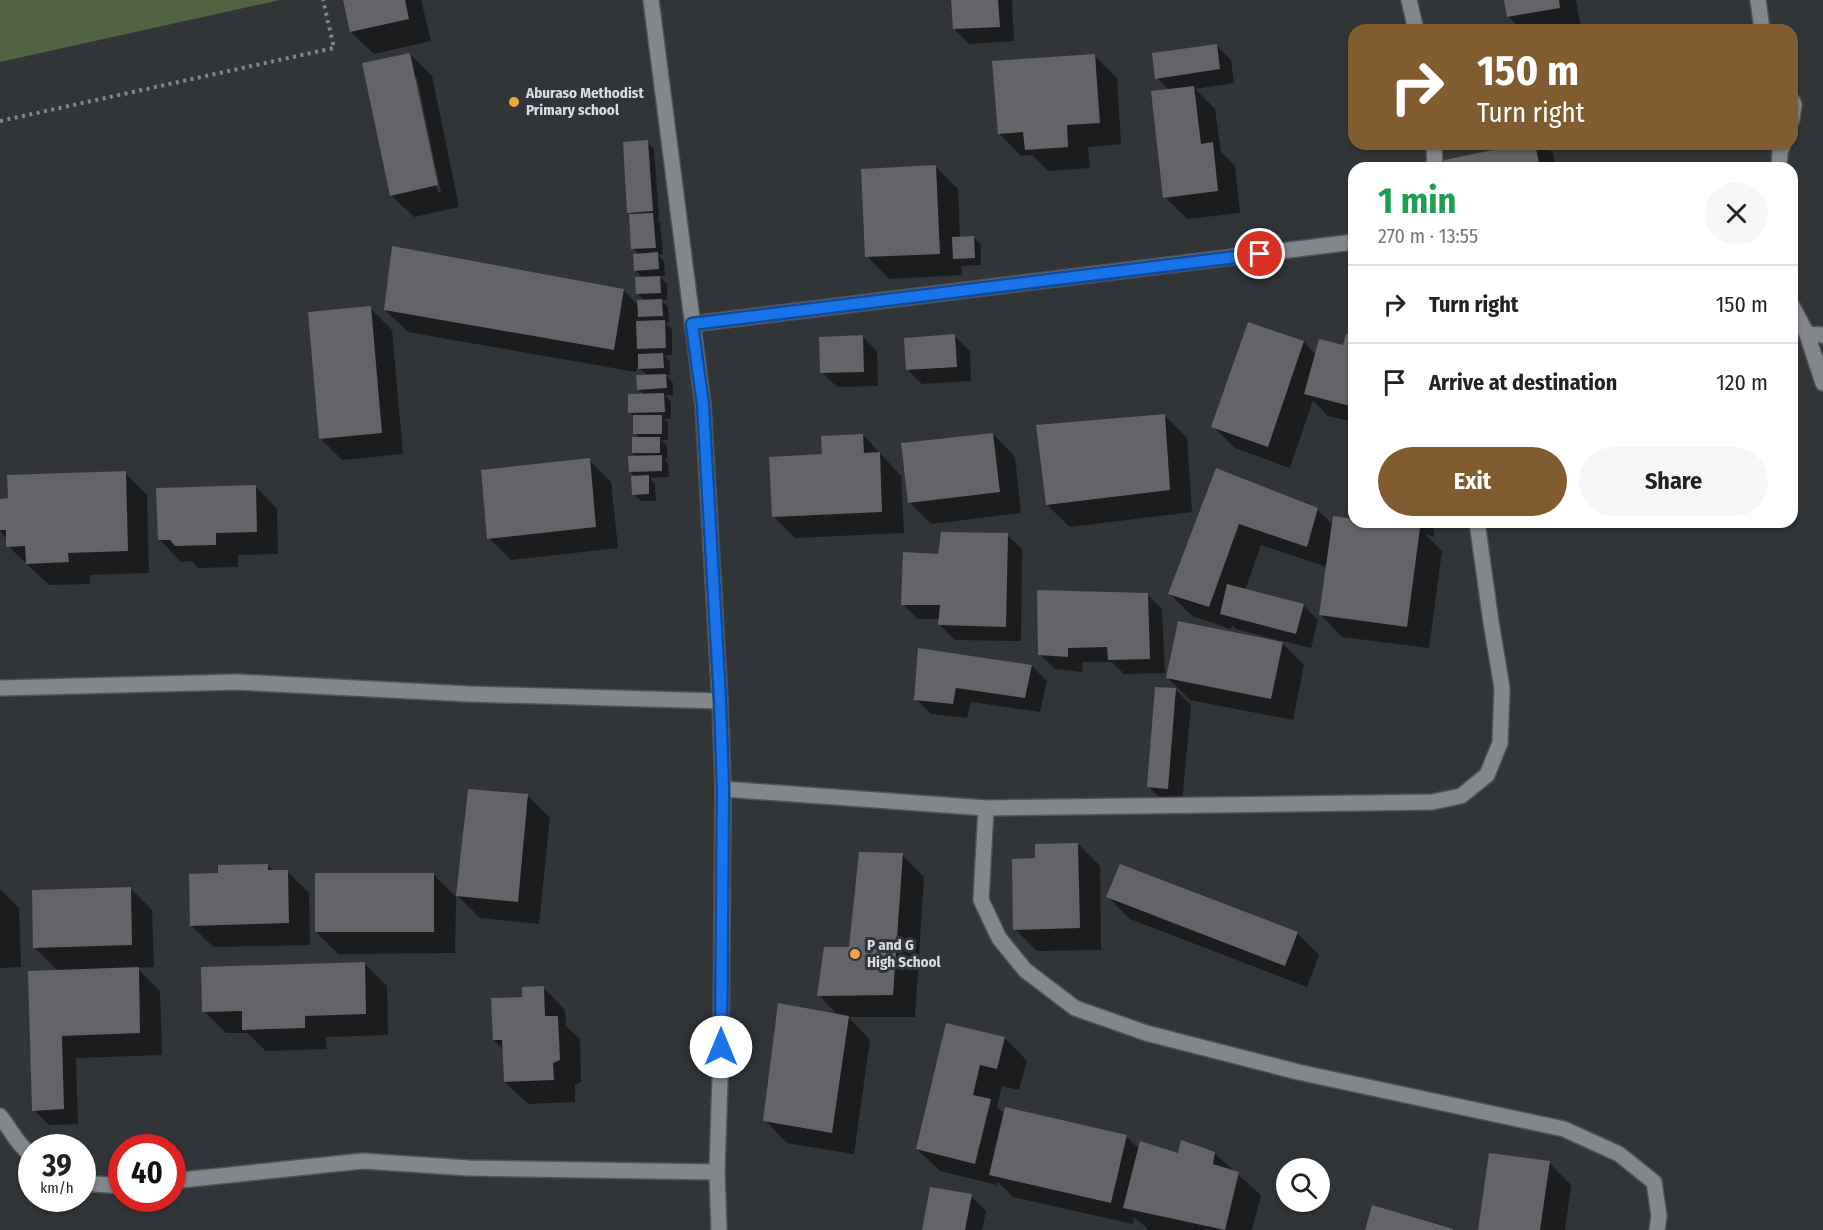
<!DOCTYPE html>
<html lang="en">
<head>
<meta charset="utf-8">
<style>
	:root { --surface:#fff; --page:#f6f6f6; --text:#222; --muted:#767676; --line:#e0e0e0; --accent:#805c30 }
	body { margin:0; font-family:"Fira Sans Condensed",sans-serif; background:var(--page); color:var(--text); height:100vh; display:flex; flex-direction:column; font-size:22px; white-space:nowrap }
	* { box-sizing:border-box; margin:0 }
	p { font-size:20px; color:var(--muted) }
	.icon { flex:none; width:33px; height:33px; fill:none; stroke:currentColor; stroke-width:2; stroke-linecap:round; stroke-linejoin:round }
	.map { position:relative; flex:1; overflow:hidden }
	.drawer { position:absolute; left:1348px; top:162px; width:450px; height:366px; display:flex; flex-direction:column; background:var(--surface); border-radius:18px; box-shadow:0 2px 4px #0004 }
	.drawer>* { flex:none }
	.guide { position:absolute; left:1348px; top:24px; width:450px; height:126px; border-radius:18px; box-shadow:0 2px 4px #0004; background:#805c30; color:#fff; overflow:hidden }
	.buttons { position:absolute; left:1276px; top:1158px; display:grid; gap:12px }
	.buttons a { display:grid; place-items:center; width:54px; height:54px; border-radius:50%; background:var(--surface); box-shadow:0 2px 4px #0004; font-size:30px }
	.speed { position:absolute; left:18px; top:1134px; display:flex; gap:12px; font-size:30px; font-weight:700; text-align:center }
	.speed>* { display:grid; place-content:center; width:78px; height:78px; border-radius:50%; background:var(--surface); box-shadow:0 2px 4px #0004; line-height:1 }
	.speed small { font-size:15px; font-weight:400 }
	.speed .limit { border:9px solid #d22; background:#fff; color:#111 }
	.pin { position:absolute; display:grid; place-items:center; width:51px; height:51px; color:#fff; margin:-26px; border:3px solid #fff; border-radius:50%; box-shadow:0 2px 6px #0007 }
	.me { position:absolute; width:66px; margin:-33px; rotate:0deg; stroke-linejoin:round; filter:drop-shadow(0 0 4px #0008) }
	.turn { display:flex; align-items:center; gap:21px; height:126px; padding:0 30px; font-size:27px }
	.turn .icon { width:78px; height:78px; stroke-width:2.5 }
	.turn b { display:block; font-size:42px; line-height:51px }
	.round { display:grid; place-items:center; flex:none; width:63px; height:63px; border-radius:32px; background:var(--page) }
	.overview { display:flex; align-items:center; justify-content:space-between; height:102px; padding:0 30px }
	h1 { font-size:36px; font-weight:700; line-height:45px; color:#1e9e55 }
	.primary-button { display:flex; gap:12px; margin-top:auto; padding:12px 30px }
	.primary-button a { flex:1; height:69px; border-radius:36px; background:var(--accent); color:#fff; font-size:24px; font-weight:700; line-height:69px; text-align:center }
	.primary-button a+a { background:var(--page); color:var(--text) }
	ul { padding:0; list-style:none }
	li { display:flex; align-items:center; gap:18px; height:78px; padding:0 30px; border-top:2px solid var(--line) }
	li div { flex:1 }
	li b { display:block; font-size:22px }
	li em { font-style:normal }
	.map>svg:first-child { display:block }
	.green { fill:#516342 }
	.shadow { fill:#0007; fill-rule:evenodd }
	.building { fill:#646367 }
	.lines { fill:none; stroke-linecap:round; stroke-linejoin:round }
	.street-casing { stroke:#4f5355; stroke-width:18 }
	.secondary-casing { stroke:#4f5355; stroke-width:18 }
	.path { stroke:#838689; stroke-width:4; stroke-dasharray:3 4.5; stroke-linecap:butt }
	.street { stroke:#83878b; stroke-width:15 }
	.secondary { stroke:#83878b; stroke-width:15 }
	.route-casing { stroke:#114b97; stroke-width:15 }
	.route { stroke:#1a73e8; stroke-width:10 }
	.poi-dot { fill:#f3a442; stroke:#313538; stroke-width:2 }
	.labels { text-anchor:middle; stroke-width:6; stroke-linejoin:round; paint-order:stroke }
	.poi-label { font-size:15px; font-weight:bold; fill:#dadddf; stroke:#313538; text-anchor:start }
</style>
</head>
<body>
<div class="map">
<svg width="1823" height="1230" viewBox="0 0 1823 1230">
	<rect width="100%" height="100%" fill="#313538"/>
	<path class="green" d="M0 0H280L0 62Z"/>
	<path class="shadow" d="M344 0H421L431 41 374 54 351 32Z
		M953 0H1012L1014 41 969 44 954 29Z
		M1505 0H1576L1581 30H1522L1508 16Z
		M1216 45 1231 60 1234 83 1195 89 1215 109 1221 152 1235 166 1240 213 1187 219 1165 197 1169 90 1157 78Z
		M410 54 432 76 459 207 414 217 391 195ZM414 78H417L441 192 438 193Z
		M1095 56 1117 78 1121 144 1088 147 1090 168 1048 171 1032 155 1021 156 999 133Z
		M647 142 654 149 659 218H657L660 222 663 254 658 255 664 261 665 276H659L667 284V300H661L668 307 669 322 665 323 672 329V355H664L670 362V375H665L673 383V395H665L671 402V419H664L668 423V440H662L667 445V459H664L668 463 669 477 650 478 655 484 656 501H641L633 494 636 477 631 472 638 457 633 453 640 438 635 433V418L629 412 644 395 638 389 648 376 640 369 639 361 636 372 408 332 385 310 623 290 639 306 645 301 638 294 643 278 635 270 639 255 633 248 632 216 629 212Z
		M1505 144H1544L1553 153 1556 168H1446L1505 149Z
		M936 167 958 189 960 238 973 237 981 244V265L961 266 962 275 889 279 867 256Z
		M370 308 392 330 403 454 342 460 320 438Z
		M862 336 877 351 878 386 837 387 822 372Z
		M955 336 970 351 971 381 922 384 907 369Z
		M1347 336 1354 338V422L1328 416 1313 400 1290 468 1235 448 1213 426 1304 342 1316 355 1344 347Z
		M1165 416 1187 438 1192 512 1070 527 1047 505Z
		M993 434 1015 457 1021 513 931 524 909 502Z
		M863 435 901 476 904 533 795 538 773 516 824 456Z
		M589 460 611 482 618 548 511 560 489 538Z
		M1217 470 1317 509 1333 525 1334 518 1395 526 1391 522H1433L1434 537 1425 534 1442 551 1429 648 1342 637 1320 614 1327 567 1261 545 1245 590 1303 605 1318 620 1311 648 1279 640 1304 665 1293 720 1190 700 1167 677 1278 642V640L1236 629 1232 625 1231 629 1192 616 1170 594Z
		M125 473 147 495 149 573 90 575V584L49 585 8 546V540L0 532V500Z
		M255 486 277 509 278 554 238 555V567L198 568 192 561 181 562 159 539Z
		M1007 535 1022 549 1021 641 955 640 940 625V619H918L903 604 939 556Z
		M1147 594 1162 609 1165 673 1124 674 1112 662H1083L1082 672 1055 669 1040 654Z
		M1032 666 1047 681 1040 712 971 702 967 718 931 714 916 699Z
		M1176 690 1191 705 1182 803 1163 801 1148 786Z
		M528 796 550 818 539 924 480 918 458 896Z
		M1078 844 1100 866 1101 950 1037 951 1015 929 1037 860Z
		M902 855 924 877 915 1017H848L870 1040 854 1154 787 1143 765 1120 839 1016 819 995 851 949Z
		M268 865 274 872 287 871 309 893 310 945 213 947 191 925 219 875Z
		M433 874 456 897 455 953 338 954 316 932Z
		M130 888 152 910 154 967 137 968 160 991 162 1055 76 1058 78 1124 49 1125 34 1110 59 972 35 948Z
		M0 889 19 908 21 967 0 968Z
		M1108 897 1297 933 1319 955 1307 987 1130 919Z
		M364 963 387 986 388 1035 326 1037 327 1049 266 1051 247 1033H226L204 1011Z
		M543 987 565 1010 566 1026 580 1039 581 1082 575 1085V1102L528 1104 505 1082 504 1050 494 1040Z
		M947 1025 1005 1038 1027 1061 1019 1090 1002 1086 997 1107 1005 1115 1126 1136 1140 1150 1179 1154 1214 1153 1261 1195 1252 1230H1149L1134 1217 1133 1224 1013 1197 998 1182 997 1185 940 1171 917 1149Z
		M1549 1163 1571 1185 1565 1230H1480Z
		M971 1196 986 1211 982 1230H924Z"/>
	<path class="building" d="M343 0H405L409 19 350 32Z
		M951 0H998L1000 27 953 29Z
		M1504 0H1559L1560 8 1507 17Z
		M1217 44 1220 69 1155 79 1152 53Z
		M410 53 438 185 390 196 362 63Z
		M1095 54 1100 123 1067 125 1068 147 1025 150 1023 132 998 134 992 61Z
		M1194 86 1201 144 1213 142 1218 191 1163 198 1151 91Z
		M648 140 653 211 627 213 623 142Z
		M1503 144H1535L1540 168H1445L1444 160 1503 148Z
		M936 165 940 254 865 257 861 169Z
		M653 213 656 248 631 249 629 214Z
		M974 236 975 258 953 259 952 237Z
		M392 246 624 289 614 350 384 310Z
		M658 252 659 269 634 271 633 254Z
		M660 276 661 293 636 294 635 277Z
		M662 299 663 316 638 317 637 300Z
		M371 306 382 433 319 439 308 312Z
		M665 320 666 348 637 349 636 321Z
		M1248 322 1304 341 1268 447 1211 427Z
		M955 334 957 367 906 370 904 338Z
		M1346 334 1354 336V407L1304 394 1319 339 1343 345Z
		M863 335 864 372 820 373 819 337Z
		M663 353 664 368 638 369V354Z
		M666 374 667 388 637 390 636 375Z
		M664 393 665 412 628 413V394Z
		M1165 414 1170 490 1046 505 1036 425Z
		M633 415H662V434H633Z
		M993 433 1000 492 908 503 901 443Z
		M863 434 864 453 880 452 882 512 772 517 769 457 822 454 821 436Z
		M632 437H660V453H632Z
		M662 455V471L629 472 628 456Z
		M590 458 596 527 487 539 481 470Z
		M1216 468 1318 508 1307 547 1239 524 1209 607 1168 594Z
		M126 471 128 551 68 553 69 562 26 564 25 546 6 547V530H0V499L8 498 7 475Z
		M649 475V494L632 495 631 476Z
		M256 485 257 532 216 533V545L175 546 170 540H158L156 488Z
		M1333 516 1354 519V522H1377L1420 528 1407 627 1319 615Z
		M941 532 1008 533 1006 627 938 625 940 605H901L903 552 938 554Z
		M1227 584 1304 604 1296 634 1220 614Z
		M1037 590 1148 593 1150 659 1108 660 1107 647 1068 648V657L1038 655Z
		M1178 621 1283 642 1271 699 1166 678Z
		M918 648 1032 665 1025 698 956 688 953 704 914 700Z
		M1155 687 1176 688 1168 789 1147 787Z
		M468 789 528 794 518 902 456 896Z
		M1078 843 1080 928 1013 930 1012 859 1035 858V844Z
		M859 852 903 853 893 995 817 996 824 947H849Z
		M268 864V870H288L289 923 190 926 189 874 218 873V865Z
		M1120 864 1298 932 1285 966 1106 897Z
		M315 873H434V932H315Z
		M131 887 132 945 33 948 32 890Z
		M365 962 366 1014 305 1016V1028L242 1030V1011L202 1012 201 967Z
		M139 967 140 1033 62 1036 64 1109 32 1111 28 971Z
		M544 986 545 1016H558L560 1060 553 1063 554 1080 504 1082 502 1040H493L491 998 522 997V987Z
		M778 1003 849 1016 832 1133 763 1121Z
		M946 1023 1005 1037 997 1069 980 1065 973 1095 991 1099 975 1164 916 1149Z
		M1005 1107 1127 1135 1111 1203 989 1175Z
		M1181 1140 1215 1152 1213 1164 1239 1172 1225 1230 1123 1208 1140 1141 1178 1153Z
		M1489 1153 1550 1161 1540 1230H1478Z
		M930 1187 972 1194 965 1230H922Z
		M1372 1205 1453 1229V1230H1365Z"/>
	<g class="lines">
		<defs>
			<path id="street" d="M1409 0 1416 30
				M1758 0 1762 30
				M1792 100 1794 105 1792 119
				M1434 144 1435 168
				M1779 168 1780 152 1783 144
				M1792 306 1807 334 1823 383
				M692 324 1354 242
				M1807 334 1823 335
				M0 688 237 682 469 694 720 701
				M723 789 986 808 1432 802 1461 796 1487 775 1500 743 1502 688 1491 622 1477 522
				M986 808 981 900 999 938 1025 970 1075 1008 1146 1033 1298 1072 1564 1129 1619 1154 1654 1182 1659 1216 1657 1230
				M0 1116C11 1129 17 1145 32 1155
				M172 1181 363 1161 469 1168 717 1172
				M82 1183 122 1186"/>
			<path id="secondary" d="M651 0 703 405 720 701 723 789 721 1047 717 1172 719 1230"/>
		</defs>
		<use href="#street" class="street-casing"/>
		<use href="#secondary" class="secondary-casing"/>
		<path class="path" d="M0 121 334 48 323 0"/>
		<use href="#street" class="street"/>
		<use href="#secondary" class="secondary"/>
	</g>
	<g class="lines">
		<defs>
			<path id="route" d="M721 1047 723 789 720 700 703 405 692 324 1260 254"/>
		</defs>
		<use href="#route" class="route-casing"/>
		<use href="#route" class="route"/>
	</g>
	<g class="poi-dot">
		<circle cx="514" cy="102" r="6"/>
		<circle cx="855" cy="954" r="6"/>
	</g>
	<g class="labels">
		<g class="poi-label">
			<text x="526" y="98">Aburaso Methodist<tspan x="526" dy="17">Primary school</tspan></text>
			<text x="867" y="950">P and G<tspan x="867" dy="17">High School</tspan></text>
		</g>
	</g>
</svg>
<div class="buttons">
<a><svg class="icon" aria-label="search" viewBox="0 0 24 24"><circle cx="10" cy="10" r="6"/><path d="M15 15l6 6"/></svg></a>
</div>
<div class="speed"><div>39<small>km/h</small></div><div class="limit">40</div></div>
<div class="pin" style="left:1260px;top:254px;background:#d93025"><svg class="icon" aria-label="arrive" viewBox="0 0 24 24"><path d="M6 21V4h12l-3 4 3 4H6"/></svg></div>
<svg class="me" style="left:721px;top:1047px" viewBox="-20 -20 40 40"><circle r="19" fill="#fff"/><path d="M0-13L10 11 0 6-10 11z" fill="#1a73e8"/></svg>
<div class="guide">
<div class="turn"><svg class="icon" aria-label="right" viewBox="0 0 24 24"><path d="M7 20v-9h11M14 6l5 5-5 5"/></svg><div><b>150 m</b>Turn right</div></div>
</div>
<section class="drawer">
<div class="overview"><div><h1>1 min</h1><p>270 m · 13:55</p></div><a class="round"><svg class="icon" aria-label="close" viewBox="0 0 24 24"><path d="M6 6l12 12M18 6L6 18"/></svg></a></div>
<ul>
<li><svg class="icon" aria-label="right" viewBox="0 0 24 24"><path d="M7 20v-9h11M14 6l5 5-5 5"/></svg><div><b>Turn right</b></div><em>150 m</em></li>
<li><svg class="icon" aria-label="arrive" viewBox="0 0 24 24"><path d="M6 21V4h12l-3 4 3 4H6"/></svg><div><b>Arrive at destination</b></div><em>120 m</em></li>
</ul>
<div class="primary-button"><a>Exit</a><a>Share</a></div>
</section>
</div>
</body>
</html>
